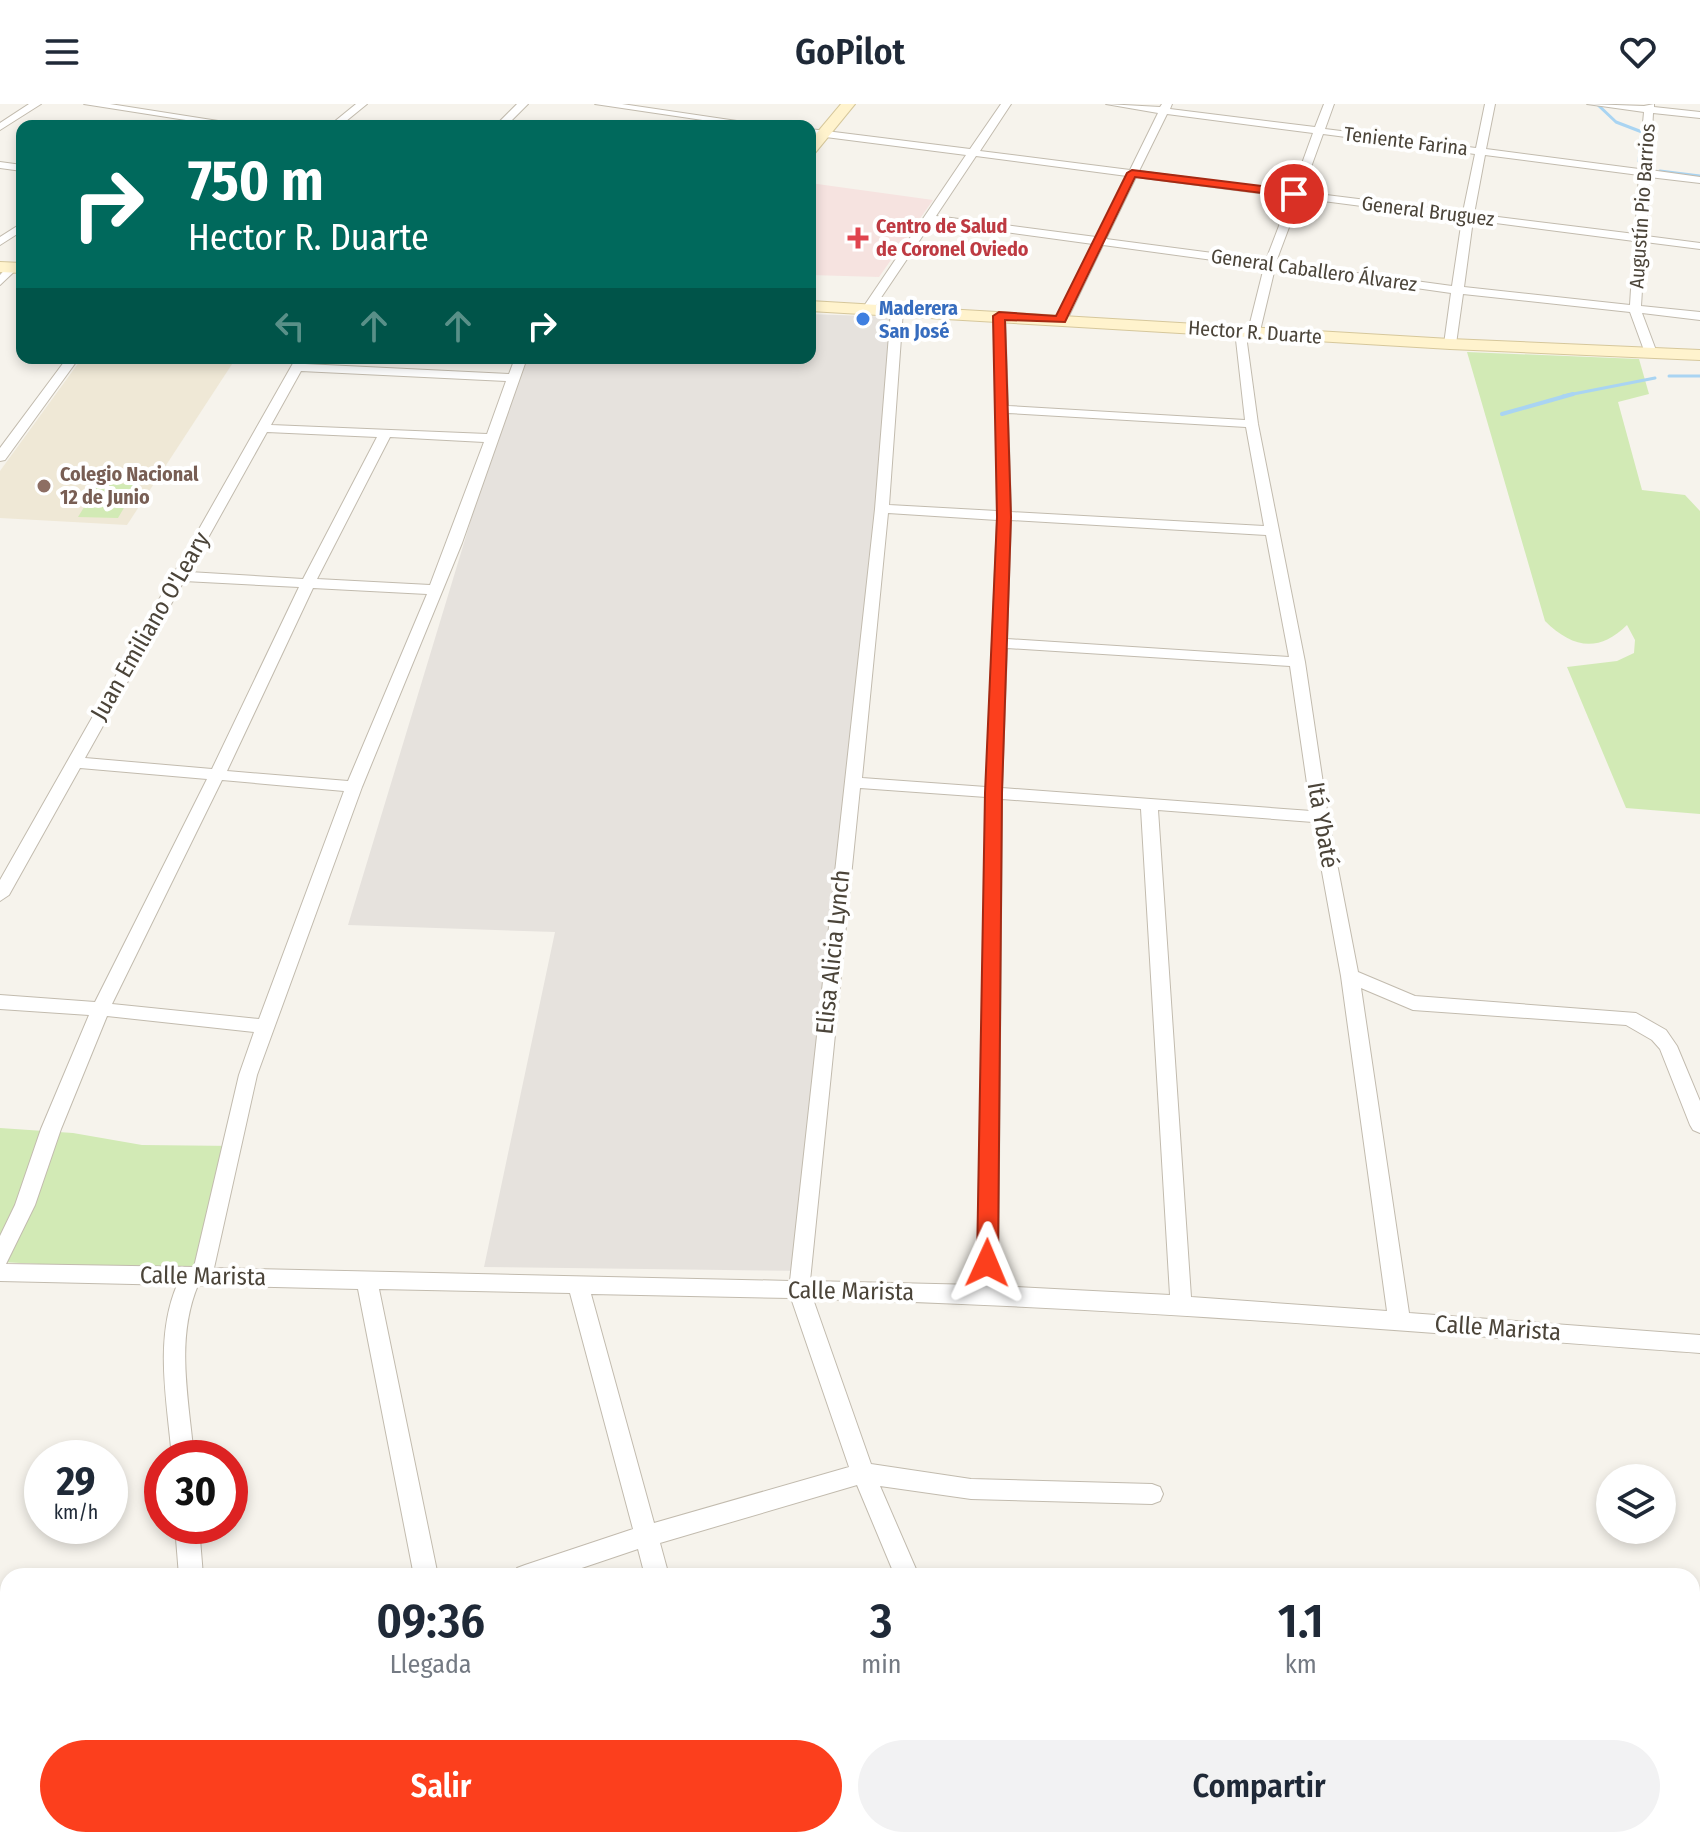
<!DOCTYPE html>
<html lang="es">
<head>
<meta charset="utf-8">
<style>
	:root { --surface:#fff; --page:#f2f2f3; --text:#1f2937; --muted:#747a83; --accent:#fc3f1d }
	body { margin:0; font-family:"Fira Sans Condensed",sans-serif; background:var(--page); color:var(--text); height:100vh; display:flex; flex-direction:column; font-size:30px; white-space:nowrap }
	* { box-sizing:border-box; margin:0 }
	p { font-size:26px; color:var(--muted) }
	.icon { flex:none; width:44px; height:44px; fill:none; stroke:currentColor; stroke-width:2; stroke-linecap:round; stroke-linejoin:round }
	.map { position:relative; flex:1; overflow:hidden }
	.details { position:absolute; left:0px; top:1464px; width:1700px; height:280px; display:flex; flex-direction:column; background:var(--surface); border-radius:24px 24px 0 0; box-shadow:0 4px 12px #0003 }
	.details>* { flex:none }
	.hud { position:absolute; left:16px; top:16px; width:800px; height:244px; border-radius:16px; box-shadow:0 4px 12px #0003; background:#00695c; color:#fff; overflow:hidden }
	.tools { position:absolute; left:1596px; top:1360px; display:grid; gap:16px }
	.tools a { display:grid; place-items:center; width:80px; height:80px; border-radius:50%; background:var(--surface); box-shadow:0 4px 12px #0003; font-size:40px }
	.speed { position:absolute; left:24px; top:1336px; display:flex; gap:16px; font-size:40px; font-weight:700; text-align:center }
	.speed>* { display:grid; place-content:center; width:104px; height:104px; border-radius:50%; background:var(--surface); box-shadow:0 4px 12px #0003; line-height:1 }
	.speed small { font-size:20px; font-weight:400 }
	.speed .limit { border:12px solid #d22; background:#fff; color:#111 }
	.pin { position:absolute; display:grid; place-items:center; width:68px; height:68px; color:#fff; margin:-34px; border:4px solid #fff; border-radius:50%; box-shadow:0 2px 8px #0007 }
	.me { position:absolute; width:88px; margin:-44px; rotate:1deg; stroke-linejoin:round; filter:drop-shadow(0 0 6px #0008) }
	.turn { display:flex; align-items:center; gap:28px; height:168px; padding:0 40px; font-size:36px }
	.turn .icon { width:104px; height:104px; stroke-width:2.5 }
	.turn b { display:block; font-size:56px; line-height:68px }
	.lanes { display:flex; align-items:center; height:76px; padding:0 40px; background:#0003; justify-content:center; gap:40px; direction:ltr }
	.lanes .off { opacity:.35 }
	.eta { display:flex; justify-content:space-evenly; align-items:center; height:136px; text-align:center }
	.eta b { font-size:48px; font-weight:600; line-height:56px }
	.action { display:flex; gap:16px; margin-top:auto; padding:16px 40px }
	.action a { flex:1; height:92px; border-radius:48px; background:var(--accent); color:#fff; font-size:32px; font-weight:600; line-height:92px; text-align:center }
	.action a+a { background:var(--page); color:var(--text) }
	header { display:flex; justify-content:space-between; align-items:center; height:104px; padding:0 40px; background:var(--surface); font-size:36px; font-weight:600 }
	.map>svg:first-child { display:block }
	.industrial { fill:#e6e2dd }
	.education { fill:#efe8d6 }
	.medical { fill:#f6e3e0 }
	.green { fill:#d2eab5 }
	.lines { fill:none; stroke-linecap:round; stroke-linejoin:round }
	.stream-far1 { stroke:#a9d4f2; stroke-width:3 }
	.stream { stroke:#a9d4f2; stroke-width:4 }
	.street-casing { stroke:#c2bbae; stroke-width:2 }
	.secondary-casing { stroke:#d6c79b; stroke-width:2 }
	.street { fill:#fff; fill-rule:evenodd }
	.secondary { fill:#fff3cd; fill-rule:evenodd }
	.route { fill:#fc3f1d; stroke:#a42913; stroke-width:2 }
	.health-dot { fill:#e0444e; stroke:#fff; stroke-width:3 }
	.shop-dot { fill:#3f7fe0; stroke:#fff; stroke-width:3 }
	.education-dot { fill:#8d6e63; stroke:#fff; stroke-width:3 }
	.labels { text-anchor:middle; stroke-width:8; stroke-linejoin:round; paint-order:stroke }
	.far-street-label { font-size:20px; fill:#4b4439; stroke:#fff }
	.far-health-label { font-size:20px; font-weight:bold; fill:#be3a42; stroke:#fff; text-anchor:start }
	.far-shop-label { font-size:20px; font-weight:bold; fill:#366cbe; stroke:#fff; text-anchor:start }
	.far-education-label { font-size:20px; font-weight:bold; fill:#785e54; stroke:#fff; text-anchor:start }
	.street-label { font-size:24px; fill:#4b4439; stroke:#fff }
</style>
</head>
<body>
<header><svg class="icon" aria-label="menu" viewBox="0 0 24 24"><path d="M4 6h16M4 12h16M4 18h16"/></svg>GoPilot<svg class="icon" aria-label="heart" viewBox="0 0 24 24"><path d="M12 20l-8-8c-3-5 5-10 8-4 3-6 11-1 8 4z"/></svg></header>
<div class="map">
<svg width="1700" height="1744" viewBox="0 0 1700 1744">
	<rect width="100%" height="100%" fill="#f6f3ec"/>
	<path class="industrial" d="M810 210 892 213 809 1167 484 1163 555 828 348 821 504 307 524 254H810Z"/>
	<path class="education" d="M82 254H236L127 421 0 414V367Z"/>
	<path class="medical" d="M810 79 933 96 879 173 810 171Z"/>
	<path class="green" d="M1467 248 1639 255 1649 290 1618 298 1642 386 1685 391 1700 407V710L1626 704 1567 563 1617 557 1634 549 1635 536 1627 521C1599 549 1572 544 1545 517Z
		M99 379 138 380 118 414 78 413Z
		M0 1024 73 1029 142 1041 237 1042 201 1168 0 1158Z"/>
	<g class="lines">
		<path class="stream-far1" d="M1598 1 1616 18 1642 28 1639 57
			M1660 67 1700 72
			M1669 272H1700
			M1563 292 1655 274"/>
		<path class="stream" d="M1502 310 1573 290"/>
		<defs>
			<path id="street" d="M29 0H41L0 26V19Z
				M84 0H110L250 22H224Z
				M356 0H367L340 22H329Z
				M517 0H528L506 22H495Z
				M595 0H622L770 22H743Z
				M1001 0H1011L980 47 1130 66 1158 9 1106 0 1160 3 1162 0H1172L1170 5 1315 23 1324 0H1334L1325 25 1476 44 1485 0H1495L1486 45 1639 65 1644 8 1587 0 1644 2 1654 0V3L1700 8V14L1653 9 1650 66 1700 73V79L1649 73 1646 132 1700 139V145L1645 138 1641 202 1700 208V216L1642 209 1657 249 1651 253 1645 249 1630 208 1463 190 1456 240 1450 244 1444 240 1451 189 1275 164 1260 227 1254 231 1248 227 1264 163 1103 141 1067 216 1061 220 1055 216 1093 140 932 118 872 207H864L862 205 966 51 810 31V25L970 45ZM1167 10 1313 29 1292 87 1139 67ZM1323 30 1475 50 1463 108 1302 88ZM1485 51 1639 71 1635 130 1474 110ZM976 52 1127 72 1096 133 936 112ZM1136 73 1290 93 1266 156 1106 135ZM1300 94 1462 115 1452 182 1276 158ZM1473 116 1634 137 1630 201 1464 183Z
				M0 58 22 61V67L0 64Z
				M22 119V127L0 141V133Z
				M8 162 18 164 0 181V171Z
				M897 202 903 206 889 401 997 407 995 209 1005 212 1008 302 1245 316 1235 227 1245 224 1258 320 1305 558 1328 713 1358 868 1415 892 1636 909 1666 926 1677 942 1700 997V1029L1693 1026 1690 1021 1660 945 1652 936 1626 921 1413 906 1361 884 1409 1209 1700 1231V1249C1404 1227 1109 1202 813 1195L871 1360 971 1375 1152 1380 1160 1383 1163 1390 1160 1397 1152 1400 971 1395 880 1382 919 1472H895L857 1381 660 1439 669 1472H645L638 1445 558 1472H513L517 1464 525 1461 633 1425 570 1189 379 1185 438 1472H414L358 1185 198 1181C175 1236 189 1296 194 1354H172C167 1296 154 1236 177 1181L0 1177V1132L15 1101 41 1025 89 911 0 905V891L95 898 207 675 80 664 9 791 0 797V776L296 254H308L305 260 509 270 515 254H527L462 439 362 683 257 971 214 1164 790 1177 875 405 891 206ZM301 267 506 277 487 330 271 321ZM1008 309 1246 323 1264 422 1011 408ZM267 328 377 333 303 475 189 468ZM390 333 484 338 430 481 317 475ZM888 409 997 416 986 683 862 674ZM1011 416 1266 431 1289 553 1007 535ZM184 477 299 483 212 665 85 654ZM313 484 427 490 348 677 227 667ZM1007 544 1290 562 1311 707 1002 684ZM222 676 344 687 259 915 112 900ZM860 684 986 693 977 1181 810 1177ZM1002 695 1141 705 1170 1191 998 1182ZM1158 706 1313 718 1341 872 1387 1207 1191 1193ZM107 912 254 928 239 971 194 1163 6 1160 35 1101 61 1025ZM591 1190 791 1194 849 1363 654 1419Z
				M67 254H79L5 356 0 357V344Z
				M175 1422H199L203 1472H179Z
				M195 1736H221V1744H195Z
				M459 1736H485L487 1744H461Z
				M716 1736H742L744 1744H718Z
				M991 1736H1017L1020 1744H994Z
				M1291 1736H1320L1323 1744H1294Z"/>
			<path id="secondary" d="M841 0H855L815 49 810 50V37Z
				M0 158 22 159V169L0 168Z
				M810 197 1450 235 1700 246V256L1450 245 810 207Z"/>
		</defs>
		<use href="#street" class="street-casing"/>
		<use href="#secondary" class="secondary-casing"/>
		<use href="#street" class="street"/>
		<use href="#secondary" class="secondary"/>
	</g>
	<path class="route" d="M1132 66 1294 86 1300 90 1294 93 1135 73 1065 218 1005 216 1011 413 1002 689 998 1159 995 1165 987 1167 980 1165 977 1159 985 689 997 413 993 212 999 208 1056 212 1127 69Z"/>
	<path class="health-dot" d="M854 122h8v8h8v8h-8v8h-8v-8h-8v-8h8z"/>
	<circle class="shop-dot" cx="863" cy="215" r="8"/>
	<circle class="education-dot" cx="44" cy="382" r="8"/>
	<g class="labels">
		<g class="far-street-label">
			<text transform="translate(1406 37) rotate(7)" y="7">Teniente Farina</text>
			<text transform="translate(1642 102) rotate(-86)" y="7">Augustín Pio Barrios</text>
			<text transform="translate(1428 107) rotate(7)" y="7">General Bruguez</text>
			<text transform="translate(1314 166) rotate(8)" y="7">General Caballero Álvarez</text>
			<text transform="translate(1255 228) rotate(4)" y="7">Hector R. Duarte</text>
		</g>
		<g class="far-health-label">
			<text x="876" y="129">Centro de Salud<tspan x="876" dy="23">de Coronel Oviedo</tspan></text>
		</g>
		<g class="far-shop-label">
			<text x="879" y="211">Maderera<tspan x="879" dy="23">San José</tspan></text>
		</g>
		<g class="far-education-label">
			<text x="60" y="377">Colegio Nacional<tspan x="60" dy="23">12 de Junio</tspan></text>
		</g>
		<g class="street-label">
			<text transform="translate(150 522) rotate(-60)" y="8">Juan Emiliano O'Leary</text>
			<text transform="translate(1323 721) rotate(80)" y="8">Itá Ybaté</text>
			<text transform="translate(833 848) rotate(-84)" y="8">Elisa Alicia Lynch</text>
			<text transform="translate(203 1172) rotate(1)" y="8">Calle Marista</text>
			<text transform="translate(851 1187) rotate(1)" y="8">Calle Marista</text>
			<text transform="translate(1498 1224) rotate(4)" y="8">Calle Marista</text>
		</g>
	</g>
</svg>
<div class="tools">
<a><svg class="icon" aria-label="layers" viewBox="0 0 24 24"><path d="M12 4l9 5-9 5-9-5zM3 14l9 5 9-5"/></svg></a>
</div>
<div class="speed"><div>29<small>km/h</small></div><div class="limit">30</div></div>
<div class="pin" style="left:1294px;top:90px;background:#d93025"><svg class="icon" aria-label="arrive" viewBox="0 0 24 24"><path d="M6 21V4h12l-3 4 3 4H6"/></svg></div>
<svg class="me" style="left:987px;top:1159px" viewBox="-20 -20 40 40"><path d="M0-17L14 15 0 8-14 15z" fill="#fc3f1d" stroke="#fff" stroke-width="4"/></svg>
<div class="hud">
<div class="turn"><svg class="icon" aria-label="right" viewBox="0 0 24 24"><path d="M7 20v-9h11M14 6l5 5-5 5"/></svg><div><b>750 m</b>Hector R. Duarte</div></div>
<div class="lanes"><svg class="icon off" aria-label="left" viewBox="0 0 24 24"><path d="M17 20v-9H6M10 6l-5 5 5 5"/></svg><svg class="icon off" aria-label="ahead" viewBox="0 0 24 24"><path d="M12 20V5M6 11l6-6 6 6"/></svg><svg class="icon off" aria-label="ahead" viewBox="0 0 24 24"><path d="M12 20V5M6 11l6-6 6 6"/></svg><svg class="icon" aria-label="right" viewBox="0 0 24 24"><path d="M7 20v-9h11M14 6l5 5-5 5"/></svg></div>
</div>
<section class="details">
<div class="eta">
<div><b>09:36</b><p>Llegada</p></div>
<div><b>3</b><p>min</p></div>
<div><b>1.1</b><p>km</p></div>
</div>
<div class="action"><a>Salir</a><a>Compartir</a></div>
</section>
</div>
</body>
</html>
